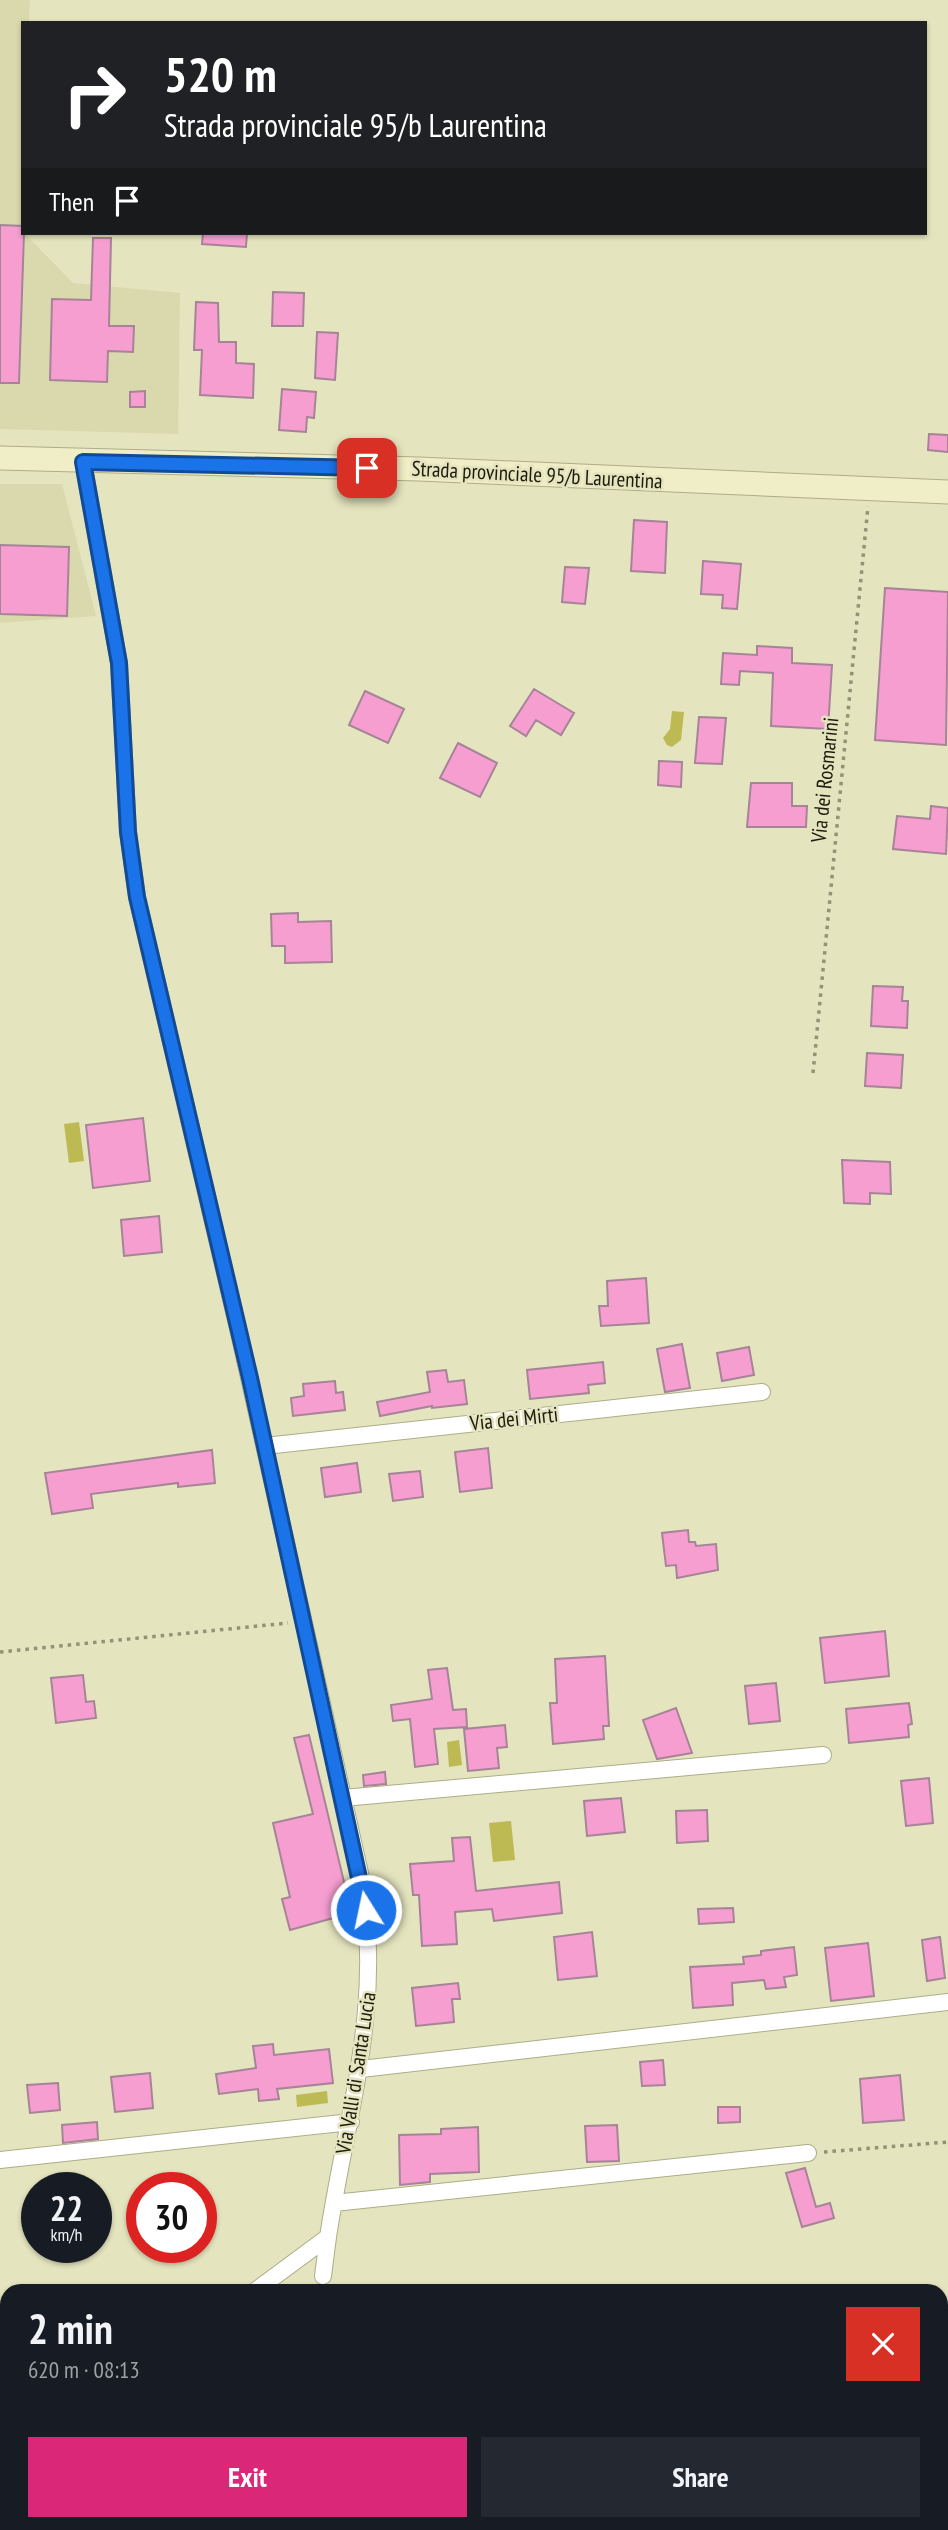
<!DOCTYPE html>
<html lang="en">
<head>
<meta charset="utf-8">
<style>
	:root { --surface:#171b24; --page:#242831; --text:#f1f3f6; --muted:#9ea1a6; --accent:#db2777 }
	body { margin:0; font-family:"PT Sans Narrow",sans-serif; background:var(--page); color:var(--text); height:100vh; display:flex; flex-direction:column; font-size:26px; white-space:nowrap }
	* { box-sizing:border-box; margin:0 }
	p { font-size:23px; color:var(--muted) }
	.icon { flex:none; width:38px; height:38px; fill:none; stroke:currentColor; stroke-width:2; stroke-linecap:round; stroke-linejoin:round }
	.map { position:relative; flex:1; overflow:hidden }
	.panel { position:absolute; left:0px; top:2284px; width:948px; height:247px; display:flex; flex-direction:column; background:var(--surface); border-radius:21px 21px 0 0; box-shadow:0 2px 5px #0004 }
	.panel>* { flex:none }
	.top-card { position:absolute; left:21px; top:21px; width:906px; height:214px; border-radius:0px; box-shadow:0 2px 5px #0004; background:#202124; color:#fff; overflow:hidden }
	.speed { position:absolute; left:21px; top:2172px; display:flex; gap:14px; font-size:35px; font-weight:700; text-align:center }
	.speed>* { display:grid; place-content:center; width:91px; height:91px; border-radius:50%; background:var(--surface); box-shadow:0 2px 5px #0004; line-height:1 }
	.speed small { font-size:18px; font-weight:400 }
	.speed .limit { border:10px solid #d22; background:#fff; color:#111 }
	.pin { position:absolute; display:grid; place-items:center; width:60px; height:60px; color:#fff; margin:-30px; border-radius:14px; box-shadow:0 4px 10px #0006 }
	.me { position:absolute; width:77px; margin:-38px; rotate:350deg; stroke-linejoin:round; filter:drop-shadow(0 0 5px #0008) }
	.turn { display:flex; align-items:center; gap:24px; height:147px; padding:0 28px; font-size:32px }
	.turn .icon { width:91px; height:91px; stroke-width:2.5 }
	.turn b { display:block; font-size:49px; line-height:60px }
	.then { display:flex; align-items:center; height:66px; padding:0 28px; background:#0003; gap:14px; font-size:26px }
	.round { display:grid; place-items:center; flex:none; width:74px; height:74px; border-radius:0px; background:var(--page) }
	.head { display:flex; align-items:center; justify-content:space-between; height:119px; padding:0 28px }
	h1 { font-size:42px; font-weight:700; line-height:52px }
	.primary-button { display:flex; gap:14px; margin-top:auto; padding:14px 28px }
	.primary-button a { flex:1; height:80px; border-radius:0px; background:var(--accent); color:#fff; font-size:28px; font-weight:700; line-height:80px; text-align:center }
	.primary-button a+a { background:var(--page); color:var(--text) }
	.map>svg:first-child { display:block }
	.built { fill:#dad9ad }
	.water { fill:#bdba54 }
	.building { fill:#f79ed1; stroke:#a68497; stroke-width:2 }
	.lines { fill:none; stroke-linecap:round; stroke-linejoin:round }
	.minor-casing { stroke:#adad88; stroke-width:18 }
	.secondary-casing { stroke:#adad88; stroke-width:25 }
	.path { stroke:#929276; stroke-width:3.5; stroke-dasharray:3.5 5; stroke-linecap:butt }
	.minor { stroke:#fff; stroke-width:16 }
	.secondary { stroke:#efeec7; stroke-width:23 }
	.route-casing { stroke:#114b97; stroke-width:18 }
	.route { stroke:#1a73e8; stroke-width:12 }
	.labels { text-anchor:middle; stroke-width:5; stroke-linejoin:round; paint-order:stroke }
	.street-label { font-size:21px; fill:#1c1b0e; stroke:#e4e4be }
</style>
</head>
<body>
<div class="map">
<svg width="948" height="2530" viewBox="0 0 948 2530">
	<rect width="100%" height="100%" fill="#e4e4be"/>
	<path class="built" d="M0 0H30L29 23H23V233H28V237L73 283 180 293 178 434 0 429Z
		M0 484H62L96 616 0 623Z"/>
	<path class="water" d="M672 711 684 712 681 740 672 747 667 745 663 738 670 729Z
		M79 1122 84 1161 69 1163 64 1124Z
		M459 1740 462 1765 449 1767 447 1742Z
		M511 1821 515 1860 493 1862 489 1823Z
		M327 2091 328 2103 297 2107 296 2095Z"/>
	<path class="building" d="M0 225 23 226 24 233 19 383H0Z
		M203 233H247L246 247 202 244Z
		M93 238H111L109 326H134L133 352 108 351 107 382 50 380 52 299 91 300Z
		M273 292 304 293 303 326H272Z
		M196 302 218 303 219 342H236V363L254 364 253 398 200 395 202 350H194Z
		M317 332 338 333 335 380 315 378Z
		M282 389 316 392 314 418 307 417 306 432 279 430Z
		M145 391V407H130V392Z
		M929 434 948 435V452L928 450Z
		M634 520 667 522 665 573 631 571Z
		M0 545 69 547 67 616 0 614Z
		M703 561 741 564 737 609 722 608 723 595 701 594Z
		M565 567 589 568 585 604 562 602Z
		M885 588 948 592 946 745 875 740Z
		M757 646 792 648V663L832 665 828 729 771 726 773 673 740 671 739 685 721 684 723 653 757 655Z
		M534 689 574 713 561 735 536 720 526 736 510 726Z
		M365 691 404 709 388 743 349 725Z
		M699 717 726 718 722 764 695 763Z
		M458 743 497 763 480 797 440 778Z
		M659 761 682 762 681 787 658 785Z
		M751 783H792V806H807L806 827H747Z
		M931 806 948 808 946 854 893 849 897 816 930 819Z
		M298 913V922L331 921 332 962 285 963V946H272L271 914Z
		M873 986 903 987 902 1001H908L907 1028 871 1026Z
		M867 1053 903 1055 901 1088 865 1086Z
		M143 1118 150 1181 93 1188 86 1125Z
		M842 1160 890 1162 891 1194 870 1193V1204L844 1203Z
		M159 1216 162 1252 124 1256 121 1220Z
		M646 1278 649 1323 601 1326 599 1306H608L607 1281Z
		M682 1344 690 1388 665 1392 657 1349Z
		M749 1347 754 1375 722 1381 717 1353Z
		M603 1362 605 1383 588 1385 589 1393 530 1399 527 1370Z
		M446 1370 448 1382 464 1380 467 1404 432 1408V1406L380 1416 377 1402 430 1392 427 1372Z
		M335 1381 336 1393 343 1392 345 1410 293 1416 291 1398 304 1396 303 1384Z
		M488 1448 492 1488 460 1492 455 1452Z
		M212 1450 215 1483 178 1487V1483L91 1494 93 1508 52 1514 45 1473Z
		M357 1463 361 1492 325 1497 321 1468Z
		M420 1471 423 1497 393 1501 389 1474Z
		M688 1530 689 1542H695L696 1546 716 1544 718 1570 677 1578 676 1565 666 1566 662 1533Z
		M885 1631 889 1676 825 1683 820 1638Z
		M605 1656 609 1726H603L604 1739 553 1744 550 1703H557L555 1659Z
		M447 1668 453 1710 466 1709 467 1727 434 1729 438 1764 415 1767 410 1719 393 1721 391 1705 432 1699 428 1670Z
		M83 1675 86 1702 94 1701 96 1718 56 1723 51 1678Z
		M776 1683 780 1721 749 1724 745 1686Z
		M909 1703 912 1724 908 1725 909 1737 849 1743 846 1709Z
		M676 1708 692 1753 657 1759 643 1720Z
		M505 1725 507 1747 497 1748 499 1768 468 1771 464 1729Z
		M309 1735 354 1924 340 1928 337 1917 290 1930 282 1899 290 1897 273 1823 313 1814 294 1738Z
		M385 1772 386 1784 364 1786 363 1775Z
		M929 1778 933 1823 906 1826 901 1781Z
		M621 1798 625 1832 587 1836 584 1801Z
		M707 1810 708 1841 677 1843 676 1811Z
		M470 1837 476 1891 559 1882 562 1913 494 1921 492 1909 455 1912 457 1944 422 1946 419 1895H413L410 1864 454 1861 452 1838Z
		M733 1908 734 1922 699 1924 698 1909Z
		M592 1932 597 1976 558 1980 554 1937Z
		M940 1937 945 1978 927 1981 922 1940Z
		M868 1943 874 1996 831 2001 825 1948Z
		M794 1947 797 1975 784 1977 786 1987 766 1989 764 1980 732 1983 733 2005 693 2008 690 1967 744 1964 743 1957 761 1955V1951Z
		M458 1983 460 1999H452L454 2022 416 2026 412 1988Z
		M273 2044 274 2055 329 2049 333 2083 277 2089 279 2099 259 2101 258 2089 219 2094 216 2074 256 2068 253 2046Z
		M663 2060 665 2085 642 2086 640 2062Z
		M150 2073 153 2108 115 2112 111 2077Z
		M900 2075 904 2120 863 2123 860 2079Z
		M58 2083 60 2110 30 2113 27 2085Z
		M718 2107H740V2122L718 2123Z
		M97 2122 98 2139 63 2143 62 2125Z
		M617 2125 619 2161 587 2162 585 2126Z
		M478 2127 479 2172 430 2174V2182L400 2185 399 2135 441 2134V2129Z
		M805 2168 816 2207 830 2203 834 2218 802 2227 786 2173Z"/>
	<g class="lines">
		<defs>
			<path id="minor" d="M83 462 119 663 128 832 137 897 239 1333 360 1873C385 2002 347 2112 328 2237L255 2291
				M265 1446 762 1392
				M343 1798 823 1755
				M361 2069 948 2002
				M0 2160 351 2122
				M334 2203 808 2153
				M323 2276 328 2237
				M0 2460 7 2462"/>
			<path id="secondary" d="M0 458 419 469 948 492"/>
		</defs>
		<use href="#minor" class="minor-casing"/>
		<use href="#secondary" class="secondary-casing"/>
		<path class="path" d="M813 1073 868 506
			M0 1652 288 1623
			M824 2152 948 2142
			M0 2511 7 2500
			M307 2524V2530
			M485 2530 493 2524"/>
		<use href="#minor" class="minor"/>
		<use href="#secondary" class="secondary"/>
	</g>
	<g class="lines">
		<defs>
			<path id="route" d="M366 1910 250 1378 137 897 128 832 119 663 83 462 367 468"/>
		</defs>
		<use href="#route" class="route-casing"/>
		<use href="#route" class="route"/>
	</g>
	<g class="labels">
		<g class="street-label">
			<text transform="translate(537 475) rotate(3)" y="7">Strada provinciale 95/b Laurentina</text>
			<text transform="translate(825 780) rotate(-84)" y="7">Via dei Rosmarini</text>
			<text transform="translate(514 1419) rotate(-6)" y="7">Via dei Mirti</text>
			<text transform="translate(356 2073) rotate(-81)" y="7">Via Valli di Santa Lucia</text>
		</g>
	</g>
</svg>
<div class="speed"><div>22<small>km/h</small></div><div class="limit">30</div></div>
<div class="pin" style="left:367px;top:468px;background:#d93025"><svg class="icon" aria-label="arrive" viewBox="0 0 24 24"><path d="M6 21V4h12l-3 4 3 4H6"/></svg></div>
<svg class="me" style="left:366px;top:1910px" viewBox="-20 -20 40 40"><circle r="17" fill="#1a73e8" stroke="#fff" stroke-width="3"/><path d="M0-11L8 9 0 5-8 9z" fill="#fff"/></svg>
<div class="top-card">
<div class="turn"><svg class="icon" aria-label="right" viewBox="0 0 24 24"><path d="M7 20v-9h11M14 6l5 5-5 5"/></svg><div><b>520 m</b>Strada provinciale 95/b Laurentina</div></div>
<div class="then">Then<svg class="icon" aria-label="arrive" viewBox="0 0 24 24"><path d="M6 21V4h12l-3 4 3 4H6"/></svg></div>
</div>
<section class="panel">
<div class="head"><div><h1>2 min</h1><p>620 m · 08:13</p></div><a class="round" style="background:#d93025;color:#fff"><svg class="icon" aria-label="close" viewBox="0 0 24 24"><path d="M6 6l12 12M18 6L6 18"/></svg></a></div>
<div class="primary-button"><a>Exit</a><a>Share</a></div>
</section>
</div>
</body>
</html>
